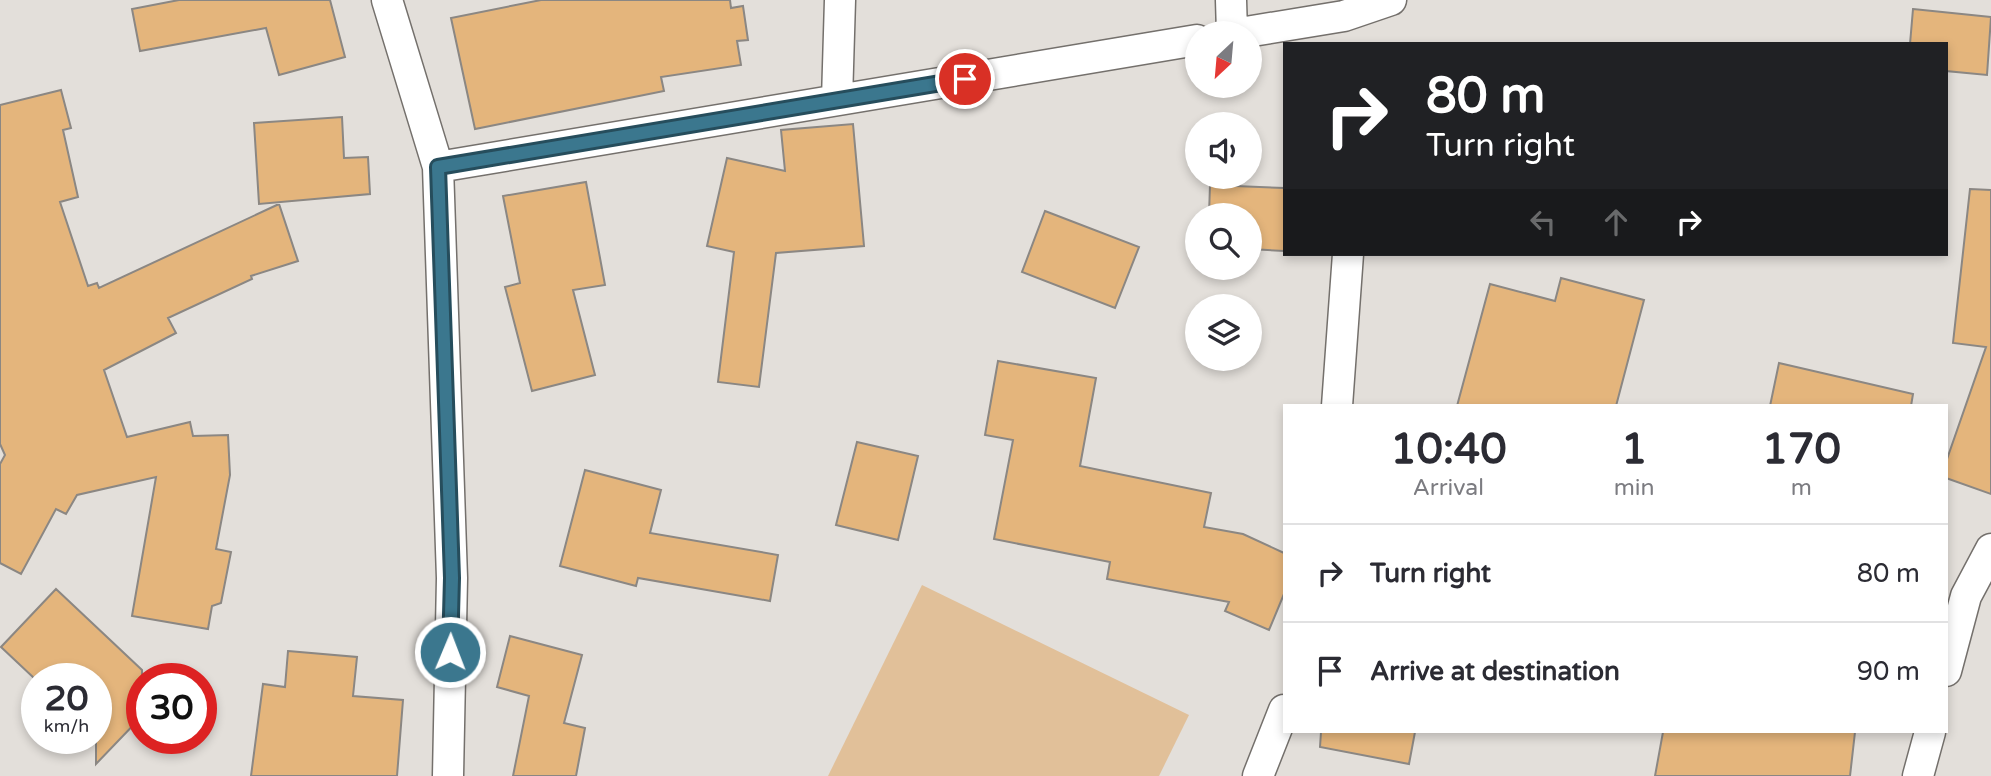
<!DOCTYPE html>
<html lang="en">
<head>
<meta charset="utf-8">
<style>
	:root { --surface:#fff; --page:#f2f2f3; --text:#2b2b33; --muted:#7c7c81; --line:#e1e1e2 }
	body { margin:0; font-family:"Varela Round",sans-serif; background:var(--page); color:var(--text); height:100vh; display:flex; flex-direction:column; font-size:26px; white-space:nowrap }
	* { box-sizing:border-box; margin:0 }
	p { font-size:23px; color:var(--muted) }
	.icon { flex:none; width:38px; height:38px; fill:none; stroke:currentColor; stroke-width:2; stroke-linecap:round; stroke-linejoin:round }
	.map { position:relative; flex:1; overflow:hidden }
	.drawer { position:absolute; left:1283px; top:404px; width:665px; height:329px; display:flex; flex-direction:column; background:var(--surface); border-radius:0px; box-shadow:0 4px 10px #0003 }
	.drawer>* { flex:none }
	.hud { position:absolute; left:1283px; top:42px; width:665px; height:214px; border-radius:0px; box-shadow:0 4px 10px #0003; background:#202124; color:#fff; overflow:hidden }
	.needle { width:46px; rotate:206deg }
	.buttons { position:absolute; left:1185px; top:21px; display:grid; gap:14px }
	.buttons a { display:grid; place-items:center; width:77px; height:77px; border-radius:50%; background:var(--surface); box-shadow:0 4px 10px #0003; font-size:35px }
	.speed { position:absolute; left:21px; top:663px; display:flex; gap:14px; font-size:35px; font-weight:700; text-align:center }
	.speed>* { display:grid; place-content:center; width:91px; height:91px; border-radius:50%; background:var(--surface); box-shadow:0 4px 10px #0003; line-height:1 }
	.speed small { font-size:18px; font-weight:400 }
	.speed .limit { border:10px solid #d22; background:#fff; color:#111 }
	.pin { position:absolute; display:grid; place-items:center; width:60px; height:60px; color:#fff; margin:-30px; border:4px solid #fff; border-radius:50%; box-shadow:0 2px 7px #0007 }
	.me { position:absolute; width:77px; margin:-38px; rotate:1deg; stroke-linejoin:round; filter:drop-shadow(0 0 5px #0008) }
	.turn { display:flex; align-items:center; gap:24px; height:147px; padding:0 28px; font-size:32px }
	.turn .icon { width:91px; height:91px; stroke-width:2.5 }
	.turn b { display:block; font-size:49px; line-height:60px }
	.lanes { display:flex; align-items:center; height:66px; padding:0 28px; background:#0003; justify-content:center; gap:35px; direction:ltr }
	.lanes .off { opacity:.35 }
	.eta { display:flex; justify-content:space-evenly; align-items:center; height:119px; text-align:center }
	.eta b { font-size:42px; font-weight:700; line-height:49px }
	ul { padding:0; list-style:none }
	li { display:flex; align-items:center; gap:21px; height:98px; padding:0 28px; border-top:2px solid var(--line) }
	li div { flex:1 }
	li b { display:block; font-size:26px }
	li em { font-style:normal }
	.map>svg:first-child { display:block }
	.green { fill:#e1c099 }
	.building { fill:#e4b57c; stroke:#8b8783; stroke-width:2 }
	.lines { fill:none; stroke-linecap:round; stroke-linejoin:round }
	.street-casing { stroke:#74706c; stroke-width:33 }
	.street { stroke:#fff; stroke-width:30 }
	.route-casing { stroke:#264d5c; stroke-width:18 }
	.route { stroke:#3b778e; stroke-width:12 }
</style>
</head>
<body>
<div class="map">
<svg width="1991" height="776" viewBox="0 0 1991 776">
	<rect width="100%" height="100%" fill="#e3dfda"/>
	<path class="green" d="M922 585 1189 715 1159 776H828Z"/>
	<path class="building" d="M179 0H330L345 57 279 75 266 28 140 51 132 9Z
		M541 0H730L731 8 743 6 748 40 737 41 741 65 661 77 664 91 475 129 451 18Z
		M1913 9 1991 17 1987 75 1946 71V44H1910Z
		M61 90 71 128 63 130 78 197 60 202 88 286 97 283 99 288 279 204 298 261 251 276 252 279 168 318 176 333 104 370 127 437 190 422 193 436 228 435 230 475 216 549 231 552 221 603 212 606 208 629 132 616 156 477 77 495 66 514 56 509 21 574 0 563V464L5 455 0 444V105Z
		M342 117 344 158 368 157 370 194 259 204 254 123Z
		M853 124 864 246 776 253 759 387 718 382 734 252 707 246 727 158 785 171 781 130Z
		M586 182 605 285 573 290 595 375 532 391 505 287 520 283 503 196Z
		M1210 185 1284 188V251L1250 249V215H1209Z
		M1970 189 1991 190V494L1946 478V462L1986 347 1953 343Z
		M1045 211 1139 247 1115 308 1022 272Z
		M1561 278 1644 300 1616 406H1457L1490 284 1555 301Z
		M998 361 1096 378 1080 466 1211 493 1204 527 1243 534 1284 553V594L1269 630 1225 611 1229 602 1107 579 1110 562 994 539 1013 440 985 435Z
		M1779 363 1913 394 1911 406H1770Z
		M857 442 918 456 898 540 836 525Z
		M585 470 661 490 650 533 778 555 770 601 638 578 636 586 560 566Z
		M56 589 142 670V716L96 764V679H35L1 647Z
		M510 636 582 655 564 723 585 728 576 776H513L529 696 497 687Z
		M288 651 357 657 353 696 403 700 397 776H251L263 684 285 687Z
		M1321 732H1415L1409 764 1320 747Z
		M1663 732H1855L1850 776H1655Z"/>
	<g class="lines">
		<defs>
			<path id="street" d="M387 0 438 167 452 578 448 776
				M1231 0 1232 33
				M1240 33 1344 16 1391 0
				M837 100 840 0
				M438 167 1197 40
				M1337 406 1348 254
				M1946 671 1966 596 1991 549
				M1258 776 1284 710
				M1918 776 1930 732"/>
		</defs>
		<use href="#street" class="street-casing"/>
		<use href="#street" class="street"/>
	</g>
	<g class="lines">
		<defs>
			<path id="route" d="M450 652 452 578 438 167 965 79"/>
		</defs>
		<use href="#route" class="route-casing"/>
		<use href="#route" class="route"/>
	</g>
</svg>
<div class="buttons">
<a><svg class="needle" viewBox="-14 -14 28 28"><path d="M0-13l5 13h-10z" fill="#e53935"/><path d="M0 13l5-13h-10z" fill="#7c7c81"/></svg></a>
<a><svg class="icon" aria-label="sound" viewBox="0 0 24 24"><path d="M4 9h4l5-4v14l-5-4H4zM17 9q2 3 0 6"/></svg></a>
<a><svg class="icon" aria-label="search" viewBox="0 0 24 24"><circle cx="10" cy="10" r="6"/><path d="M15 15l6 6"/></svg></a>
<a><svg class="icon" aria-label="layers" viewBox="0 0 24 24"><path d="M12 4l9 5-9 5-9-5zM3 14l9 5 9-5"/></svg></a>
</div>
<div class="speed"><div>20<small>km/h</small></div><div class="limit">30</div></div>
<div class="pin" style="left:965px;top:79px;background:#d93025"><svg class="icon" aria-label="arrive" viewBox="0 0 24 24"><path d="M6 21V4h12l-3 4 3 4H6"/></svg></div>
<svg class="me" style="left:450px;top:652px" viewBox="-20 -20 40 40"><circle r="17" fill="#3b778e" stroke="#fff" stroke-width="3"/><path d="M0-11L8 9 0 5-8 9z" fill="#fff"/></svg>
<div class="hud">
<div class="turn"><svg class="icon" aria-label="right" viewBox="0 0 24 24"><path d="M7 20v-9h11M14 6l5 5-5 5"/></svg><div><b>80 m</b>Turn right</div></div>
<div class="lanes"><svg class="icon off" aria-label="left" viewBox="0 0 24 24"><path d="M17 20v-9H6M10 6l-5 5 5 5"/></svg><svg class="icon off" aria-label="ahead" viewBox="0 0 24 24"><path d="M12 20V5M6 11l6-6 6 6"/></svg><svg class="icon" aria-label="right" viewBox="0 0 24 24"><path d="M7 20v-9h11M14 6l5 5-5 5"/></svg></div>
</div>
<section class="drawer">
<div class="eta">
<div><b>10:40</b><p>Arrival</p></div>
<div><b>1</b><p>min</p></div>
<div><b>170</b><p>m</p></div>
</div>
<ul>
<li><svg class="icon" aria-label="right" viewBox="0 0 24 24"><path d="M7 20v-9h11M14 6l5 5-5 5"/></svg><div><b>Turn right</b></div><em>80 m</em></li>
<li><svg class="icon" aria-label="arrive" viewBox="0 0 24 24"><path d="M6 21V4h12l-3 4 3 4H6"/></svg><div><b>Arrive at destination</b></div><em>90 m</em></li>
</ul>
</section>
</div>
</body>
</html>
